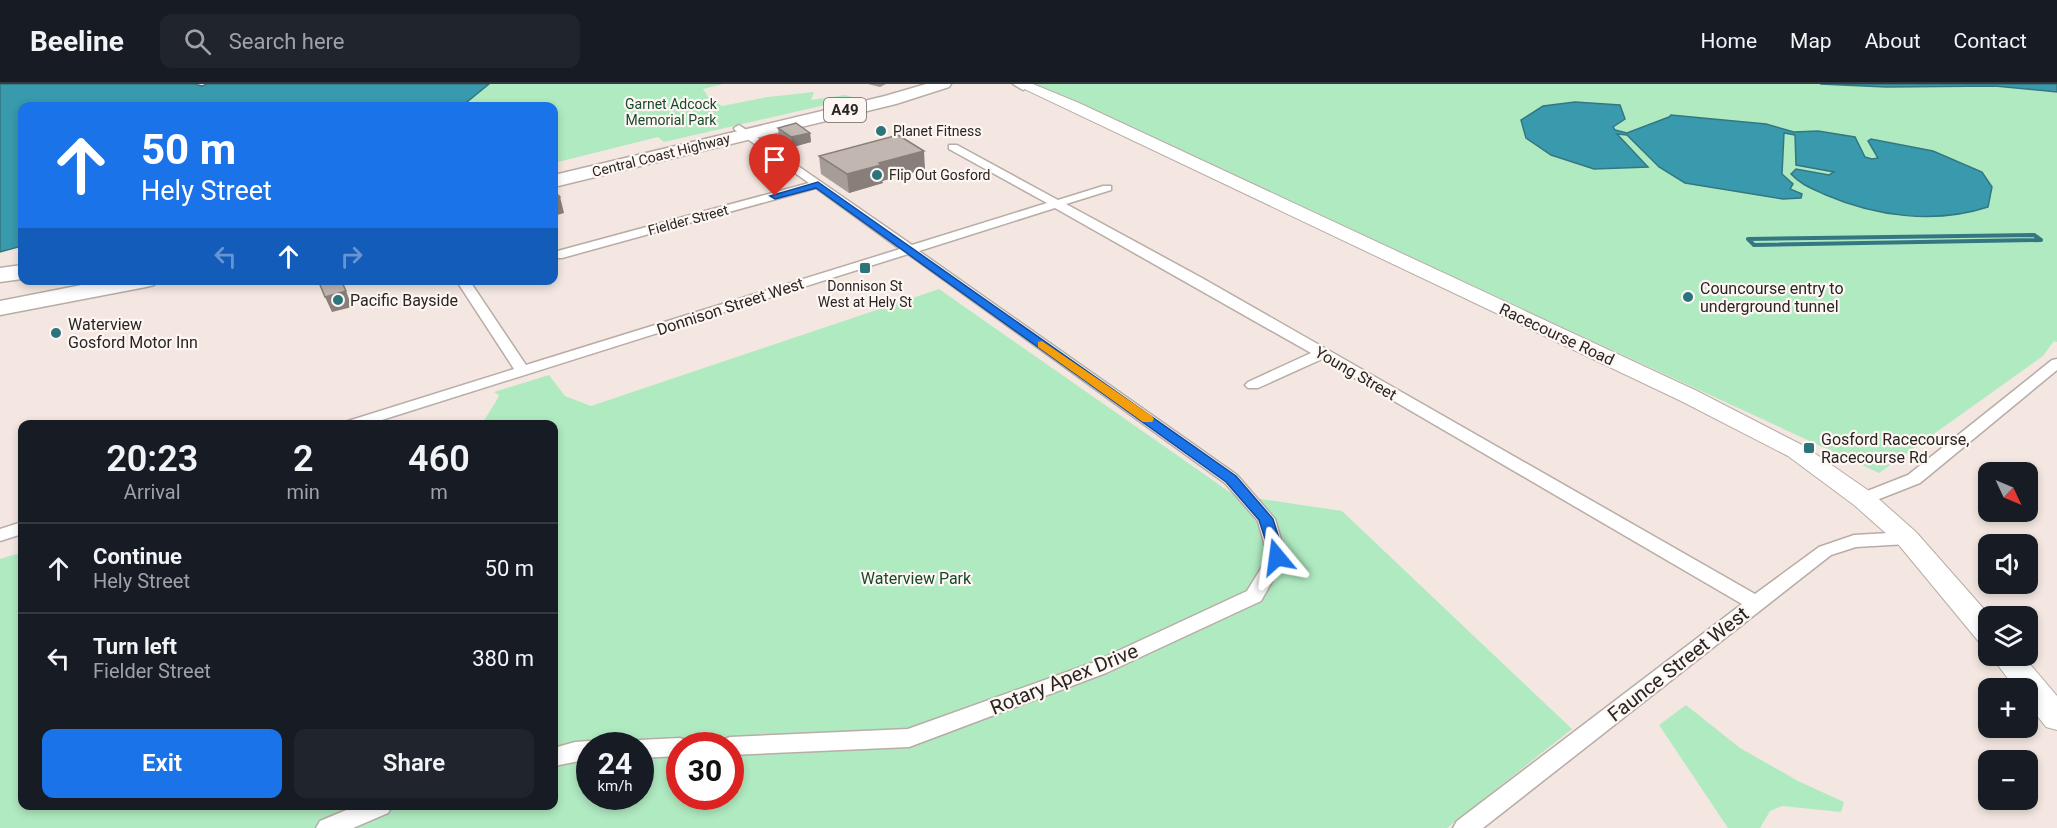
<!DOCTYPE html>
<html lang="en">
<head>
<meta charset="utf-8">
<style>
	:root { --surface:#171b24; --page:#20242c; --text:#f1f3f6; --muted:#9ea1a6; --line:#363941; --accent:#1a73e8 }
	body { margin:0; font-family:Roboto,sans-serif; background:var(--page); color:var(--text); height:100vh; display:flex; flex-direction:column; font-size:22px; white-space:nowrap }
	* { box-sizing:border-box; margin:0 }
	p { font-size:20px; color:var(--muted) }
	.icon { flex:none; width:33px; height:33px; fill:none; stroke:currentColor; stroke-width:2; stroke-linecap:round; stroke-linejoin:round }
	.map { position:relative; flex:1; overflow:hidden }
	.panel { position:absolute; left:18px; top:336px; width:540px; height:390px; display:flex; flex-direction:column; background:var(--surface); border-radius:12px; box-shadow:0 3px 9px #0003 }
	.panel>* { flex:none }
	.banner { position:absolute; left:18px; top:18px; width:540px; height:183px; border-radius:12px; box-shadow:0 3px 9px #0003; background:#1a73e8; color:#fff; overflow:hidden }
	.needle { width:39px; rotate:134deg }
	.tools { position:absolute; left:1978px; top:378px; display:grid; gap:12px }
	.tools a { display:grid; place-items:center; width:60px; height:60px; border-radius:12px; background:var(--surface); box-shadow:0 3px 9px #0003; font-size:30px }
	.speed { position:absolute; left:576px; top:648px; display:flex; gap:12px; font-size:30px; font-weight:700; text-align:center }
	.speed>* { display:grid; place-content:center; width:78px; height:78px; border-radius:50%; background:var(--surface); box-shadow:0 3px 9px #0003; line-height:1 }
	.speed small { font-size:15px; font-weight:400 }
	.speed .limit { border:9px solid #d22; background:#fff; color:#111 }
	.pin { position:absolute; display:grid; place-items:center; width:51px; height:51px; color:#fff; margin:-62px -26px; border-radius:50% 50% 50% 0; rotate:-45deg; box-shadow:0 0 6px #0007 }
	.pin .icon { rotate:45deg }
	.me { position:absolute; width:66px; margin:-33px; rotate:344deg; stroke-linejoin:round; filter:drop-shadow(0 0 4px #0008) }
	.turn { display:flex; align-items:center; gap:21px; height:126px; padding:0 24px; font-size:27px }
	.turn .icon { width:78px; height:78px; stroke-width:2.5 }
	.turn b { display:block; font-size:42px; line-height:51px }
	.lanes { display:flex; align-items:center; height:57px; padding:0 24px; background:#0003; justify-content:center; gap:30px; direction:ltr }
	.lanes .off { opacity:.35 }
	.eta { display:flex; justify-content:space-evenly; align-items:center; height:102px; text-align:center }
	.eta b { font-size:36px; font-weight:600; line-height:42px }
	.cta { display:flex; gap:12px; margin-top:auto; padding:12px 24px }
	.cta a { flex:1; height:69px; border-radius:12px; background:var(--accent); color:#fff; font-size:24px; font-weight:600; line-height:69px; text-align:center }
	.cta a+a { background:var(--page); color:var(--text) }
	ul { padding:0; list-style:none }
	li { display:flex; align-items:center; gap:18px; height:90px; padding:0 24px; border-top:2px solid var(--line) }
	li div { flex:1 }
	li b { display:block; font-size:22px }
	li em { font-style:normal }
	header { display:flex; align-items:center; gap:36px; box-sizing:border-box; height:84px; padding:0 30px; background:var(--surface); border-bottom:2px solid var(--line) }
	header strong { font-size:28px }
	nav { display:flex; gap:33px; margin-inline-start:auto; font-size:21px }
	.search { width:420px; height:54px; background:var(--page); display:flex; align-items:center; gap:15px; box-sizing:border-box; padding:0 21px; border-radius:12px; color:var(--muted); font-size:22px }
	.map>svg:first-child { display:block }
	.green { fill:#b0eac1; fill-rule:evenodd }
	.water { fill:#389aac; stroke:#347783; stroke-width:1.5 }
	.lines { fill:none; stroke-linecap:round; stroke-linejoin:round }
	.stream { stroke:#347783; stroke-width:4 }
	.minor-casing { stroke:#b8aca6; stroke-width:3 }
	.secondary-casing { stroke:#b8aca6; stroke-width:2 }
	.trunk-casing { stroke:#b8aca6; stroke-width:3 }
	.minor { fill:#fff; fill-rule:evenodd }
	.secondary { fill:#fff; fill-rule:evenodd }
	.trunk { fill:#fff; fill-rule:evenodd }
	.wall { fill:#a79d97 }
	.shaded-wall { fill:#887f7b }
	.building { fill:#c2b6b0; stroke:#887f7b; stroke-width:1.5 }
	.route { fill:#1a73e8; stroke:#114b97; stroke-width:1.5 }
	.slow { fill:#f59e0b }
	.poi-dot { fill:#2b747c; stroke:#fdf6f2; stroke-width:2 }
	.labels { text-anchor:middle; stroke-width:4.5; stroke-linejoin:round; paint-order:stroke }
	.far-park-label { font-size:14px; fill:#18492b; stroke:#fdf6f2 }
	.far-poi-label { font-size:14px; fill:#292522; stroke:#fdf6f2; text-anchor:start }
	.far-street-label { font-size:14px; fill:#292522; stroke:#fdf6f2 }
	.shield { fill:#fdf6f2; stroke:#696460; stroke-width:1.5 }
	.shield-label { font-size:15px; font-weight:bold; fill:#292522 }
	.poi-label { font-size:16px; fill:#292522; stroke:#fdf6f2; text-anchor:start }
	.street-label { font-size:16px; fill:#292522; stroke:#fdf6f2 }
	.park-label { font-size:16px; fill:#18492b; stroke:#fdf6f2 }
	.near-street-label { font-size:20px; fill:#292522; stroke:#fdf6f2 }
</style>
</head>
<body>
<header>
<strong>Beeline</strong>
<div class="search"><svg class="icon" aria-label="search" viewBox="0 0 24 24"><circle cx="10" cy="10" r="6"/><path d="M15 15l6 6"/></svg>Search here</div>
<nav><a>Home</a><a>Map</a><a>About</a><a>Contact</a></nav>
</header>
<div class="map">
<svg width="2057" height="744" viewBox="0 0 2057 744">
	<rect width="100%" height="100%" fill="#f4e7e1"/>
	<path class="green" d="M489 0H723L703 5 709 14 722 22 768 13 814 8 811 16 845 11 856 14 664 58 658 53 554 79V22H462Z
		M1035 0H1820L1886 3 1995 2 2057 9V258L2054 257 2043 272 1879 389Z
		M939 205 1234 411 1342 427 1572 645 1447 744H0V475L16 470 22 472V722H554V340H482L498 314 499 311 494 308 549 291 565 312 591 322ZM590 662H640V712H590ZM680 662H730V712H680Z
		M1686 621 1740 664 1798 697 1844 718 1841 728 1782 722 1770 727 1760 744H1728L1659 641Z"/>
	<path class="water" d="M0 0H195L202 2 207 0H489L462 22H22V162L0 168Z
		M1820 0H2057V8L1995 2 1886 3Z
		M1575 18 1620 21 1625 35 1613 43 1615 46 1627 49 1669 33 1671 31 1766 40 1794 48 1818 47 1855 53 1865 73 1872 75 1878 74 1868 57 1871 55 1933 67 1982 88 1992 103 1988 123C1936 140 1877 133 1826 111 1813 105 1801 101 1791 90L1796 85 1829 91 1834 88 1796 81 1795 51 1784 49 1782 90 1793 100 1790 105 1802 110 1801 114 1783 115 1685 99 1659 83 1627 51 1617 50 1648 83 1594 85 1551 71 1526 54 1521 36 1543 22Z"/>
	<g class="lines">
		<path class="stream" d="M2034 151 2041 156 1754 161 1748 155Z"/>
		<defs>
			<path id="minor" d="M739 41 912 161 1047 119 949 65V61H957L1058 116 1103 102H1111V106L1066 120 1202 194 1755 510 1819 463 1854 451 1907 448 1913 450 1916 454 1913 458 1907 460 1856 463 1831 471 1483 744H1453L1457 737 1742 520 1322 275 1258 304H1248L1245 301 1248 298 1311 269 1055 124 919 167 1237 391 1275 435 1286 473 1261 517 1106 589 917 660 909 663 730 671V662H719L722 656 730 653 908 645 1092 579 1247 507 1268 473 1258 437 1225 399 908 170 369 340H346L348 337 514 285 456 196H469L526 281 900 165 816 104 562 174H554V168L809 99 735 46 734 44Z
				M2057 275V286L1920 399 1869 419H1857L1854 415 1857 411 1908 391 2052 276Z
				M22 438V450L0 457V445Z
				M680 654 688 657 690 662H680V672L640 674V662H631L640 656Z
				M590 657 599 662H590V675L554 682V664L575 658Z
				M356 722H392L388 729 353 744H316L320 737Z"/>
			<path id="secondary" d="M1014 0H1033L1079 19 1697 307 1804 362 1872 409 1916 448 1990 532 1989 562 1979 558 1898 460 1854 421 1788 372 1681 317Z
				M1991 572H2023L2057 612V646L2046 643 2028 620V604H2015Z"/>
			<path id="trunk" d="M926 0H951L949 3 896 20 554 103V91L885 12Z
				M1013 0H1030L1031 1 1023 6Z
				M22 181V195L0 198V184Z
				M107 196H157L154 201 146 203 0 231V217Z"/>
		</defs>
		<use href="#minor" class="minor-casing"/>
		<use href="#secondary" class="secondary-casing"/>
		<use href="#trunk" class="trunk-casing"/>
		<use href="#minor" class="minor"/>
		<use href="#secondary" class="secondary"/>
		<use href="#trunk" class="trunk"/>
	</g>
	<path class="wall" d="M868 0H886L880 3Z
		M778 44 810 49 811 58 793 63 779 53Z
		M819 72 925 85 882 97 883 99 849 109 821 90Z"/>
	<path class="shaded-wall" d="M810 49 811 58 793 63 791 53Z
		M924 67 925 85 882 97 883 99 849 109 847 90 879 79Z
		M560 113 564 129 554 132V115Z
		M346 207 352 223 332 228 325 213Z"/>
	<path class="building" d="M796 39 810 49 791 53 778 44Z
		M898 51 924 67 879 79 881 81 847 90 819 72Z
		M554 107 560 113 554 115Z
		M318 196H341L346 207 325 213Z"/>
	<path class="route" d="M818 98 1236 392 1273 435 1285 473 1282 476H1272L1259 436 1226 398 816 104 775 115 770 112Z"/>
	<path class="slow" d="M1042 257 1152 332 1154 335 1152 338H1143L1038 263V258Z"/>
	<g class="poi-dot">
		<circle cx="881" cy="47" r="6"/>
		<circle cx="877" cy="91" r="6"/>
		<rect x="859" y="178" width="12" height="12" rx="3"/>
		<circle cx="1688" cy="213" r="6"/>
		<circle cx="338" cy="216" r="6"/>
		<circle cx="56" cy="249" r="6"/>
		<rect x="1803" y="358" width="12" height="12" rx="3"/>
	</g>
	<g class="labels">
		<g class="far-park-label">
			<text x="671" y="25">Garnet Adcock<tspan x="671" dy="16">Memorial Park</tspan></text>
		</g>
		<g class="far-poi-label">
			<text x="893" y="52">Planet Fitness</text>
			<text x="889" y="96">Flip Out Gosford</text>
			<text x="865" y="207" text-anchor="middle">Donnison St<tspan x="865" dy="16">West at Hely St</tspan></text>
		</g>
		<g class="far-street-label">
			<text transform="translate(661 71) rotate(-14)" y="5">Central Coast Highway</text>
			<text transform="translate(688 136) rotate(-15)" y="5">Fielder Street</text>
		</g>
		<rect class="shield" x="824" y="14" width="42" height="24" rx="4.5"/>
		<g class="shield-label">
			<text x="845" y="31">A49</text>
		</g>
		<g class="poi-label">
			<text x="1700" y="210">Councourse entry to<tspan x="1700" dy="18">underground tunnel</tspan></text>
			<text x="350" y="222">Pacific Bayside</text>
			<text x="68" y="246">Waterview<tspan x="68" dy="18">Gosford Motor Inn</tspan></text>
			<text x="1821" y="361">Gosford Racecourse,<tspan x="1821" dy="18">Racecourse Rd</tspan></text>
		</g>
		<g class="street-label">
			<text transform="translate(730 222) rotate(-18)" y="6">Donnison Street West</text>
			<text transform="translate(1557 250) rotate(25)" y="6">Racecourse Road</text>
			<text transform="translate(1356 289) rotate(30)" y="6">Young Street</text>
		</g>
		<g class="park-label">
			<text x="916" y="500">Waterview Park</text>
		</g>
		<g class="near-street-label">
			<text transform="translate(1678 580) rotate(-38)" y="7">Faunce Street West</text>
			<text transform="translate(1064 595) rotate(-22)" y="7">Rotary Apex Drive</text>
		</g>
	</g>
</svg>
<div class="tools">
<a><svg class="needle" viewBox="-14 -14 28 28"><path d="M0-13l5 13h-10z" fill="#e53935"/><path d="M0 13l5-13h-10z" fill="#9ea1a6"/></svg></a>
<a><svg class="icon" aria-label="sound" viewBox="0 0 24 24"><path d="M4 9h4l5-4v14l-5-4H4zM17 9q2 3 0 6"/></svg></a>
<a><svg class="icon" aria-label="layers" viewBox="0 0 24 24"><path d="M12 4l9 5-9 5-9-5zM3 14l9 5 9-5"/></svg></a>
<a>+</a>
<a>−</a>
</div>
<div class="speed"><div>24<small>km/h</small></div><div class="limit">30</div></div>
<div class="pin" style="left:775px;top:112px;background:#d93025"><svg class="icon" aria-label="arrive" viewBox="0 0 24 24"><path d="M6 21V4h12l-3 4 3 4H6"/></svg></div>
<svg class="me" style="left:1277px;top:473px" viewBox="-20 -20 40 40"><path d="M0-17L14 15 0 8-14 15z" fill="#1a73e8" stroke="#fff" stroke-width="4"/></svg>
<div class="banner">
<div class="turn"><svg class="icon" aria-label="ahead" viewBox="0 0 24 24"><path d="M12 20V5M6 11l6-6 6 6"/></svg><div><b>50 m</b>Hely Street</div></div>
<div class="lanes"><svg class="icon off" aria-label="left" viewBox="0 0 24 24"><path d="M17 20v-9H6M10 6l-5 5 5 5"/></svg><svg class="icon" aria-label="ahead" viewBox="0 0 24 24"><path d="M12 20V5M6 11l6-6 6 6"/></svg><svg class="icon off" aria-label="right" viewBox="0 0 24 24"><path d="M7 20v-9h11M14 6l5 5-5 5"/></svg></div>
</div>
<section class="panel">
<div class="eta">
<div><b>20:23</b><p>Arrival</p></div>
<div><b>2</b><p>min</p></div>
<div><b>460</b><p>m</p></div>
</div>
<ul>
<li><svg class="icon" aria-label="ahead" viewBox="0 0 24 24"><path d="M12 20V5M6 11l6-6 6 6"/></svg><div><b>Continue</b><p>Hely Street</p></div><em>50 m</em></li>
<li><svg class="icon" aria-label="left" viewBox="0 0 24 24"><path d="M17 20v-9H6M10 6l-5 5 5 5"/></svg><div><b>Turn left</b><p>Fielder Street</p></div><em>380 m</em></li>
</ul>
<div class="cta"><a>Exit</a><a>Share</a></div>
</section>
</div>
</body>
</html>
